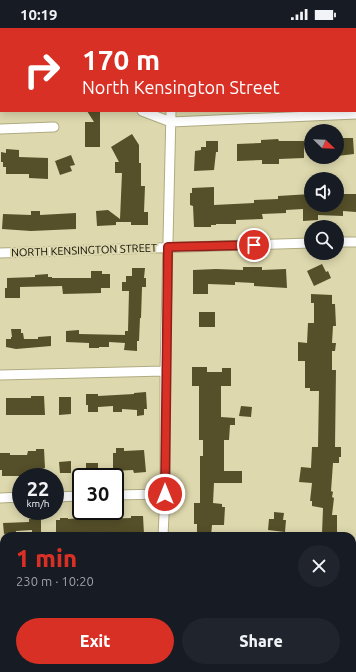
<!DOCTYPE html>
<html lang="en">
<head>
<meta charset="utf-8">
<style>
	:root { --surface:#171b24; --page:#20242c; --text:#f1f3f6; --muted:#9ea1a6; --accent:#d93025 }
	body { margin:0; font-family:Ubuntu,sans-serif; background:var(--page); color:var(--text); height:100vh; display:flex; flex-direction:column; font-size:15px; white-space:nowrap }
	* { box-sizing:border-box; margin:0 }
	p { font-size:13px; color:var(--muted) }
	.icon { flex:none; width:22px; height:22px; fill:none; stroke:currentColor; stroke-width:2; stroke-linecap:round; stroke-linejoin:round }
	.map { position:relative; flex:1; overflow:hidden }
	.details { position:absolute; left:0px; top:504px; width:356px; height:140px; display:flex; flex-direction:column; background:var(--surface); border-radius:12px 12px 0 0; box-shadow:0 2px 10px #0003 }
	.details>* { flex:none }
	.hud { position:absolute; left:0px; top:0px; width:356px; height:84px; box-shadow:0 2px 10px #0003; background:#d93025; color:#fff; overflow:hidden }
	.needle { width:26px; rotate:113deg }
	.tools { position:absolute; left:304px; top:96px; display:grid; gap:8px }
	.tools a { display:grid; place-items:center; width:40px; height:40px; border-radius:50%; background:var(--surface); box-shadow:0 2px 10px #0003; font-size:20px }
	.speed { position:absolute; left:12px; top:440px; display:flex; gap:8px; font-size:20px; font-weight:700; text-align:center }
	.speed>* { display:grid; place-content:center; width:52px; height:52px; border-radius:50%; background:var(--surface); box-shadow:0 2px 10px #0003; line-height:1 }
	.speed small { font-size:10px; font-weight:400 }
	.speed .limit { border:2px solid #111; border-radius:6px; background:#fff; color:#111 }
	.pin { position:absolute; display:grid; place-items:center; width:34px; height:34px; color:#fff; margin:-17px; border:2px solid #fff; border-radius:50%; box-shadow:0 1px 4px #0007 }
	.me { position:absolute; width:44px; margin:-22px; rotate:0deg; stroke-linejoin:round; filter:drop-shadow(0 0 3px #0008) }
	.turn { display:flex; align-items:center; gap:14px; height:84px; padding:0 16px; font-size:18px }
	.turn .icon { width:52px; height:52px; stroke-width:2.5 }
	.turn b { display:block; font-size:28px; line-height:34px }
	.round { display:grid; place-items:center; flex:none; width:42px; height:42px; border-radius:21px; background:var(--page) }
	.headline { display:flex; align-items:center; justify-content:space-between; height:68px; padding:0 16px }
	h1 { font-size:24px; font-weight:800; line-height:30px; color:var(--accent) }
	.action { display:flex; gap:8px; margin-top:auto; padding:8px 16px }
	.action a { flex:1; height:46px; border-radius:24px; background:var(--accent); color:#fff; font-size:16px; font-weight:800; line-height:46px; text-align:center }
	.action a+a { background:var(--page); color:var(--text) }
	.status { display:flex; justify-content:space-between; align-items:center; height:28px; padding:0 20px; background:var(--surface); direction:ltr }
	.status svg { height:11px; fill:currentColor }
	.map>svg:first-child { display:block }
	.building { fill:#555029 }
	.lines { fill:none; stroke-linecap:round; stroke-linejoin:round }
	.street-casing { stroke:#b0ab81; stroke-width:11 }
	.street { stroke:#fff; stroke-width:9 }
	.route-casing { stroke:#8d1f18; stroke-width:10 }
	.route { stroke:#d93025; stroke-width:7 }
	.labels { text-anchor:middle; stroke-width:4; stroke-linejoin:round; paint-order:stroke }
	.street-label { font-size:11px; fill:#0f0c01; stroke:#ddd8ad }
</style>
</head>
<body>
<div class="status"><b>10:19</b><svg viewBox="0 0 49 12"><path d="M0 12V9h3v3zM5 12V6h3v6zM10 12V3h3v9zM15 12V0h3v12zM26 1h20v11H26zM47 4h2v5h-2z"/></svg></div>
<div class="map">
<svg width="356" height="644" viewBox="0 0 356 644">
	<rect width="100%" height="100%" fill="#ddd8ad"/>
	<path class="building" d="M87 83H100V119H85V94H94Z
		M132 106 139 117V135H141V158H145L144 184H148V197H131V194H116V197L97 198 96 183 108 182 120 191 122 145H115V134H119L111 119Z
		M337 110H353L354 126 337 128Z
		M278 111 279 113H304V130L279 131V136H262V132L237 133V116L261 115V112Z
		M206 113H218V124H216L214 142 194 143 195 123 201 122V119H206Z
		M6 121 19 122V129L48 130V151L29 150V146H6V139H3V134H1V124L6 125Z
		M71 127 75 137 70 138 72 143 60 147 55 133Z
		M214 159V177L254 175V172L278 171V168L311 166V177H337V166H356V184L343 183V188L318 187V192L303 193V181L286 182V185L262 186 263 191 236 192V196H216V197H211V199H194L193 178 190 177V165H192V160Z
		M31 183H40V187L76 185V201L31 203 2 201 3 186 31 187Z
		M322 236 326 244 328 243 331 250 314 258 307 243Z
		M243 239H262V242L286 241 287 260 254 258V255L235 254V257L208 256V266H193V242L216 241 243 242Z
		M132 240H145L144 250H146V259H142L141 290H140L139 313H137V323L124 322 125 315 109 314V319H99V320H89V315L66 314V303L79 302V306L125 307V303H128L129 263H122V254H126V248H132Z
		M91 243H102V246H110V260H101V265L63 266 62 258 20 259V270H5V260H7V250L35 249V247L48 246V249H52V250H91Z
		M311 266 332 267V276H335L336 298H333L332 315H336L335 323H332V342H336L335 419H341V429H339V435H333L331 463 333 464 332 469 334 470 332 487H337V506H322L323 480 312 478V473H310L312 455 299 454 301 439 311 440 312 419H318L319 363H310V360H305V333H298V314L307 315 308 295H314V275H311Z
		M199 284H215V299H199Z
		M11 301H21V305H23L24 311H38V309L51 308V318L16 321 6 319V311H11V309H12Z
		M192 339H207V344H222V340H231V358H221V389L235 390V397H230L229 412H224V443H242V455H214L213 475 222 476V479H225L224 497H212L211 508H197V496H194V475H200V428H203V412H199V358H192Z
		M146 364 147 381H144V387L137 388V382L122 381V384H113V378L98 379V384H88V377H86V366H98V368L134 366V365Z
		M31 368H44L45 387H6V370H31Z
		M59 369H71V386L59 387Z
		M241 378 252 379 251 389 239 388Z
		M116 420H124V423L144 422 146 444 134 445 133 442 113 443V425H116Z
		M36 421H44L45 440 41 441V448H2V442H0V425H10V427H27L28 423H36Z
		M71 433V445H60L59 434Z
		M86 435H98V445L86 446Z
		M274 484 284 485 283 492H286L285 504 268 502 269 491H274Z
		M131 488H143L144 506 56 508V492H60V490H68V491L95 489V491L131 490Z
		M29 491H41V506H32V502L16 503V505L4 506 3 495 29 494Z"/>
	<g class="lines">
		<defs>
			<path id="street" d="M68 0V1
				M171 1V0
				M142 83 171 94 356 86
				M0 101 54 99
				M337 214H356
				M0 225 311 215
				M0 347 165 343
				M115 467 165 466
				M55 469 81 468
				M0 470 21 469
				M163 508 165 466V343L171 83
				M0 595H4
				M352 607 356 608
				M159 644V640
				M263 644V640"/>
		</defs>
		<use href="#street" class="street-casing"/>
		<use href="#street" class="street"/>
	</g>
	<g class="lines">
		<defs>
			<path id="route" d="M165 466 168 219 254 217"/>
		</defs>
		<use href="#route" class="route-casing"/>
		<use href="#route" class="route"/>
	</g>
	<g class="labels">
		<g class="street-label">
			<text transform="translate(84 222) rotate(-2)" y="4">NORTH KENSINGTON STREET</text>
		</g>
	</g>
</svg>
<div class="tools">
<a><svg class="needle" viewBox="-14 -14 28 28"><path d="M0-13l5 13h-10z" fill="#e53935"/><path d="M0 13l5-13h-10z" fill="#9ea1a6"/></svg></a>
<a><svg class="icon" aria-label="sound" viewBox="0 0 24 24"><path d="M4 9h4l5-4v14l-5-4H4zM17 9q2 3 0 6"/></svg></a>
<a><svg class="icon" aria-label="search" viewBox="0 0 24 24"><circle cx="10" cy="10" r="6"/><path d="M15 15l6 6"/></svg></a>
</div>
<div class="speed"><div>22<small>km/h</small></div><div class="limit">30</div></div>
<div class="pin" style="left:254px;top:217px;background:#d93025"><svg class="icon" aria-label="arrive" viewBox="0 0 24 24"><path d="M6 21V4h12l-3 4 3 4H6"/></svg></div>
<svg class="me" style="left:165px;top:466px" viewBox="-20 -20 40 40"><circle r="17" fill="#d93025" stroke="#fff" stroke-width="3"/><path d="M0-11L8 9 0 5-8 9z" fill="#fff"/></svg>
<div class="hud">
<div class="turn"><svg class="icon" aria-label="right" viewBox="0 0 24 24"><path d="M7 20v-9h11M14 6l5 5-5 5"/></svg><div><b>170 m</b>North Kensington Street</div></div>
</div>
<section class="details">
<div class="headline"><div><h1>1 min</h1><p>230 m · 10:20</p></div><a class="round"><svg class="icon" aria-label="close" viewBox="0 0 24 24"><path d="M6 6l12 12M18 6L6 18"/></svg></a></div>
<div class="action"><a>Exit</a><a>Share</a></div>
</section>
</div>
</body>
</html>
